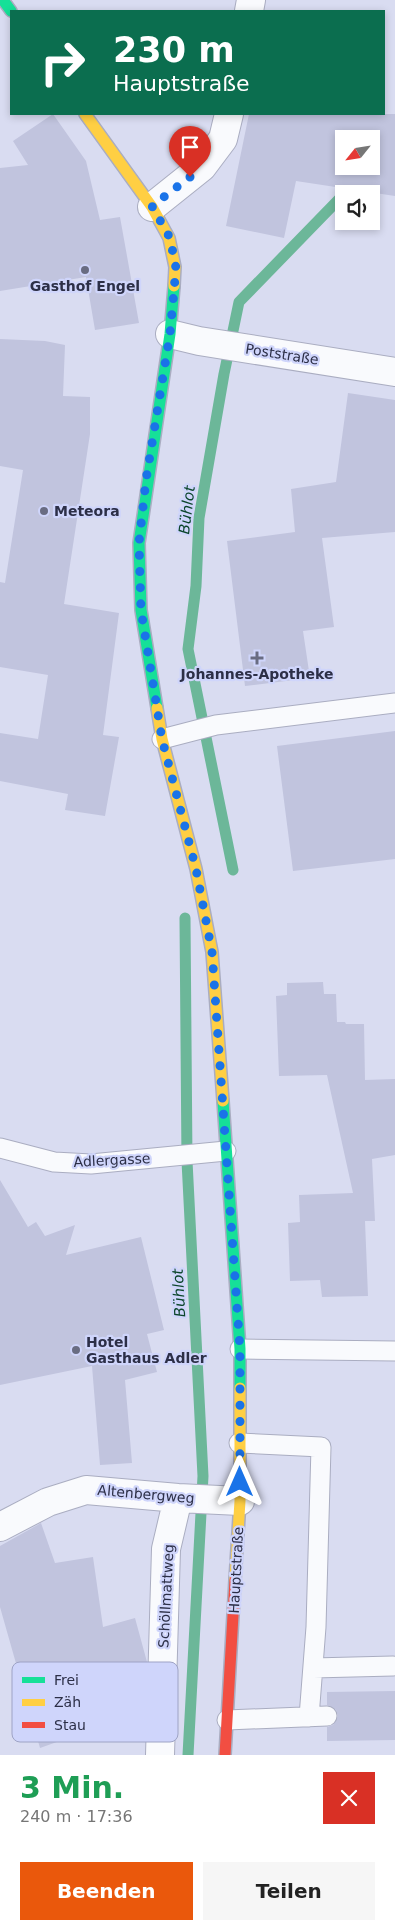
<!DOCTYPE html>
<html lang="de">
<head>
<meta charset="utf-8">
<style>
	:root { --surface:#fff; --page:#f6f6f6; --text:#222; --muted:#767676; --accent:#ea580c }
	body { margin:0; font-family:"DejaVu Sans",sans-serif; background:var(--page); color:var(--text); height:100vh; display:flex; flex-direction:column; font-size:19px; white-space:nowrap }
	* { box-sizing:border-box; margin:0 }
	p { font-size:16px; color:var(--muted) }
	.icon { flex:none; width:28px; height:28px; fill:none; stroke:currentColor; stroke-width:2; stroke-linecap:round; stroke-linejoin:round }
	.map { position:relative; height:1755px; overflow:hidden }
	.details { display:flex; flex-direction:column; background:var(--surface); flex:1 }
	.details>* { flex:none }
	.hud { position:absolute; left:10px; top:10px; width:375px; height:105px; border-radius:0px; box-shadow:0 2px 8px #0003; background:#0b6e4f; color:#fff; overflow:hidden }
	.needle { width:32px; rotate:240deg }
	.fabs { position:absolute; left:335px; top:130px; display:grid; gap:10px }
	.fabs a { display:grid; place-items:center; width:45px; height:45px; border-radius:0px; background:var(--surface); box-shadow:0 2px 8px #0003; font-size:25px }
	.pin { position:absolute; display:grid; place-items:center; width:42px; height:42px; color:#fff; margin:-51px -21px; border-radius:50% 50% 50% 0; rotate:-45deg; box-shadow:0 0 5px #0007 }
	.pin .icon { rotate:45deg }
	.me { position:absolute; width:55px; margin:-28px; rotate:0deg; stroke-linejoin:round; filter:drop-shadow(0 0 4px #0008) }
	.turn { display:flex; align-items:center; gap:18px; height:105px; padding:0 20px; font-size:22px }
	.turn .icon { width:65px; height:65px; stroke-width:2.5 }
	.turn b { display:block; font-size:35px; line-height:42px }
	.round { display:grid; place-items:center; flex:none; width:52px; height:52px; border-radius:0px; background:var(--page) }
	.headline { display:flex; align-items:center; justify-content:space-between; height:85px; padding:0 20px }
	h1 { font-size:30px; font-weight:600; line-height:38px; color:#1e9e55 }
	.action { display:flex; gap:10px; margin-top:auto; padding:10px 20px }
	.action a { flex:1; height:58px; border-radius:0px; background:var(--accent); color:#fff; font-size:20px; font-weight:600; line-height:58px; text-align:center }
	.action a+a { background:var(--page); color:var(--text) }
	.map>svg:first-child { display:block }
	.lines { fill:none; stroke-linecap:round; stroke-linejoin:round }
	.stream { stroke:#6cb799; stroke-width:11 }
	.building { fill:#c1c4de; fill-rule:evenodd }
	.lane-casing { stroke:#aaadc1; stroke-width:21 }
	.street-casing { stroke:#aaadc1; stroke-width:30 }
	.fast-casing { stroke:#aaadc1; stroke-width:14 }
	.slow-casing { stroke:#aaadc1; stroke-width:14 }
	.jam-casing { stroke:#aaadc1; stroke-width:14 }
	.lane { stroke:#f9fafd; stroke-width:19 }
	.street { stroke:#f9fafd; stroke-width:28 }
	.fast { stroke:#16e098; stroke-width:11 }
	.slow { stroke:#ffcf43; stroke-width:11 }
	.jam { stroke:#f24e42; stroke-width:11 }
	.route { stroke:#1a73e8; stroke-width:9; stroke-dasharray:0 16.2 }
	.poi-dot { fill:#696c82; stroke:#cfd5fb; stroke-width:2 }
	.labels { text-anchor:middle; stroke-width:4.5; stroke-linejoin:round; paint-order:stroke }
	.poi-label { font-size:14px; font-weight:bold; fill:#2c2f47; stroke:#cfd5fb }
	.street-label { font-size:14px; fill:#2c2f47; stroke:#cfd5fb }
	.water-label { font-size:15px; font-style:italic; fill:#0b452b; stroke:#cfd5fb }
	.key { fill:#cfd5fb; stroke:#9ea3c5; stroke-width:1 }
	.key-label { font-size:14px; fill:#2c2f47 }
</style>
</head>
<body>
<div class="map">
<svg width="395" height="1755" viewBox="0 0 395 1755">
	<rect width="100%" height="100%" fill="#d9dcf1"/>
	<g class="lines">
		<path class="stream" d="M233 870 188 649 196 586 199 518 224 374 239 302 344 194
			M185 918 187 1161 203 1476 188 1755"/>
	</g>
	<path class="building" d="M53 114 86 161 100 220 120 217 139 323 95 330 86 277 0 291V168L28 165 13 141Z
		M249 114H395V196L296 181 284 238 226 226ZM344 139H371V166H344Z
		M0 339 45 341 65 345 63 396 90 397V434L64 604 119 613 103 735 119 737 105 816 65 810 68 794 0 781V733L38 739 48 675 0 667V582L5 583 23 470 0 466Z
		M348 393 395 400V532L322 538 334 627 303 631 310 678 245 686 227 541 295 532 291 489 336 482Z
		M395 731V859L293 871 277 746Z
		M323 982 324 994H336L337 1022H345L346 1024H364L365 1080 395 1079V1155L372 1159 375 1221H365L368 1296 322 1297 320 1280 290 1281 288 1223 300 1222 299 1195 353 1193 327 1075 279 1076 276 996 287 995V983Z
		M0 1180 28 1227 36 1222 45 1236 75 1225 66 1255 141 1237 164 1330 147 1334 157 1372 125 1380 132 1463 100 1465 92 1366 0 1385Z
		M41 1523 55 1563 93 1557 103 1627 135 1618 147 1662V1665L130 1669 144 1711 40 1748 0 1607V1546Z
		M395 1691V1740L327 1741V1727L333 1725 338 1716 336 1710 327 1705V1692Z"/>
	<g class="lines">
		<defs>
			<path id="lane" d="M162 739 216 725 395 703
				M0 1148 54 1162 91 1164 226 1151
				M240 1349 395 1351
				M239 1443 321 1447 316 1627 309 1717
				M313 1668 393 1666
				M227 1720 327 1716"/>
			<path id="street" d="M249 11 251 0
				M152 207 202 167 223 139 229 114
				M170 334 199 341 395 372
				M0 1527 48 1502 86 1490 178 1498 240 1501
				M160 1755 166 1549 178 1498"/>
			<path id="fast" d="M3 0 11 11
				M157 708 141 610 139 543 170 334 174 286
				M223 1101 240 1349V1388"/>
			<path id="slow" d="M85 114 152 207 169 238 175 267 174 286
				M157 708 162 739 196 869 212 952 223 1101
				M235 1580 240 1501V1388"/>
			<path id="jam" d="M225 1755 235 1580"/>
		</defs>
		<use href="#lane" class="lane-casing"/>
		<use href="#street" class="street-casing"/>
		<use href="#fast" class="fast-casing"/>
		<use href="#slow" class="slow-casing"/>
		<use href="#jam" class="jam-casing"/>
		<use href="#lane" class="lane"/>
		<use href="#street" class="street"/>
		<use href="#fast" class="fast"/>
		<use href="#slow" class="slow"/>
		<use href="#jam" class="jam"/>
	</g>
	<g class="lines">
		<path class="route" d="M190 177 152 206 170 238 176 268 170 334 146 480 139 543 141 610 162 739 196 869 212 952 240 1349V1482"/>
	</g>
	<g class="poi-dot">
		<circle cx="85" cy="270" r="5"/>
		<circle cx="44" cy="511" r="5"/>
		<path d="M254.5 650.5h5v5h5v5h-5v5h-5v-5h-5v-5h5z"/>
		<circle cx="76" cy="1350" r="5"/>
	</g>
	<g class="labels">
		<g class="poi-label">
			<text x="85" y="291">Gasthof Engel</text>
			<text x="54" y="516" text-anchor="start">Meteora</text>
			<text x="257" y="679">Johannes-Apotheke</text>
			<text x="86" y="1347" text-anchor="start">Hotel<tspan x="86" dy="16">Gasthaus Adler</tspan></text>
		</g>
		<g class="street-label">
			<text transform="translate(282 354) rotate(9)" y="5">Poststraße</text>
			<text transform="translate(112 1160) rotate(-3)" y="5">Adlergasse</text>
			<text transform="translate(146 1494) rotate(5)" y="5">Altenbergweg</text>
			<text transform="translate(236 1570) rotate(-87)" y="5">Hauptstraße</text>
			<text transform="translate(166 1596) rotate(-87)" y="5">Schöllmattweg</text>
		</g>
		<g class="water-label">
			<text transform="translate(187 510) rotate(-83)" y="5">Bühlot</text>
			<text transform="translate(179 1293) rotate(-93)" y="5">Bühlot</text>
		</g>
	</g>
	<rect x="12" y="1662" width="166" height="80" rx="8" class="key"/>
	<rect x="22" y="1677" width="23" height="6" fill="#16e098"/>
	<rect x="22" y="1699" width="23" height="7" fill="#ffcf43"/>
	<rect x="22" y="1722" width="23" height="6" fill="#f24e42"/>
	<g class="key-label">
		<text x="54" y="1685">Frei</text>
		<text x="54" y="1707">Zäh</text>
		<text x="54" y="1730">Stau</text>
	</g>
</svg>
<div class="fabs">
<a><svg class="needle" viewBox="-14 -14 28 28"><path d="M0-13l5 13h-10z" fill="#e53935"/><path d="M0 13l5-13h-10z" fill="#767676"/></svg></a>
<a><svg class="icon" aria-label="sound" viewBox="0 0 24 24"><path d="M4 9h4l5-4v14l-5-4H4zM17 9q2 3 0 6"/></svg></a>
</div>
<div class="pin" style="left:190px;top:177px;background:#d93025"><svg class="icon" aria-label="arrive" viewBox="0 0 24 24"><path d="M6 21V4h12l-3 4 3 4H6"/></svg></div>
<svg class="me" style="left:240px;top:1482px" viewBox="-20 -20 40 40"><path d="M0-17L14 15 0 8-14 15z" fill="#1a73e8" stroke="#fff" stroke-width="4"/></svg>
<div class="hud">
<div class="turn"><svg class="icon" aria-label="right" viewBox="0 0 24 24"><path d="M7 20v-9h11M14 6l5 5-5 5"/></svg><div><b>230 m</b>Hauptstraße</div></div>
</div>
</div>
<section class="details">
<div class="headline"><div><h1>3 Min.</h1><p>240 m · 17:36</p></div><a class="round" style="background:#d93025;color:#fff"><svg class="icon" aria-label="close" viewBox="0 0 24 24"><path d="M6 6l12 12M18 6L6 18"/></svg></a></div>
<div class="action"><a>Beenden</a><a>Teilen</a></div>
</section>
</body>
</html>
